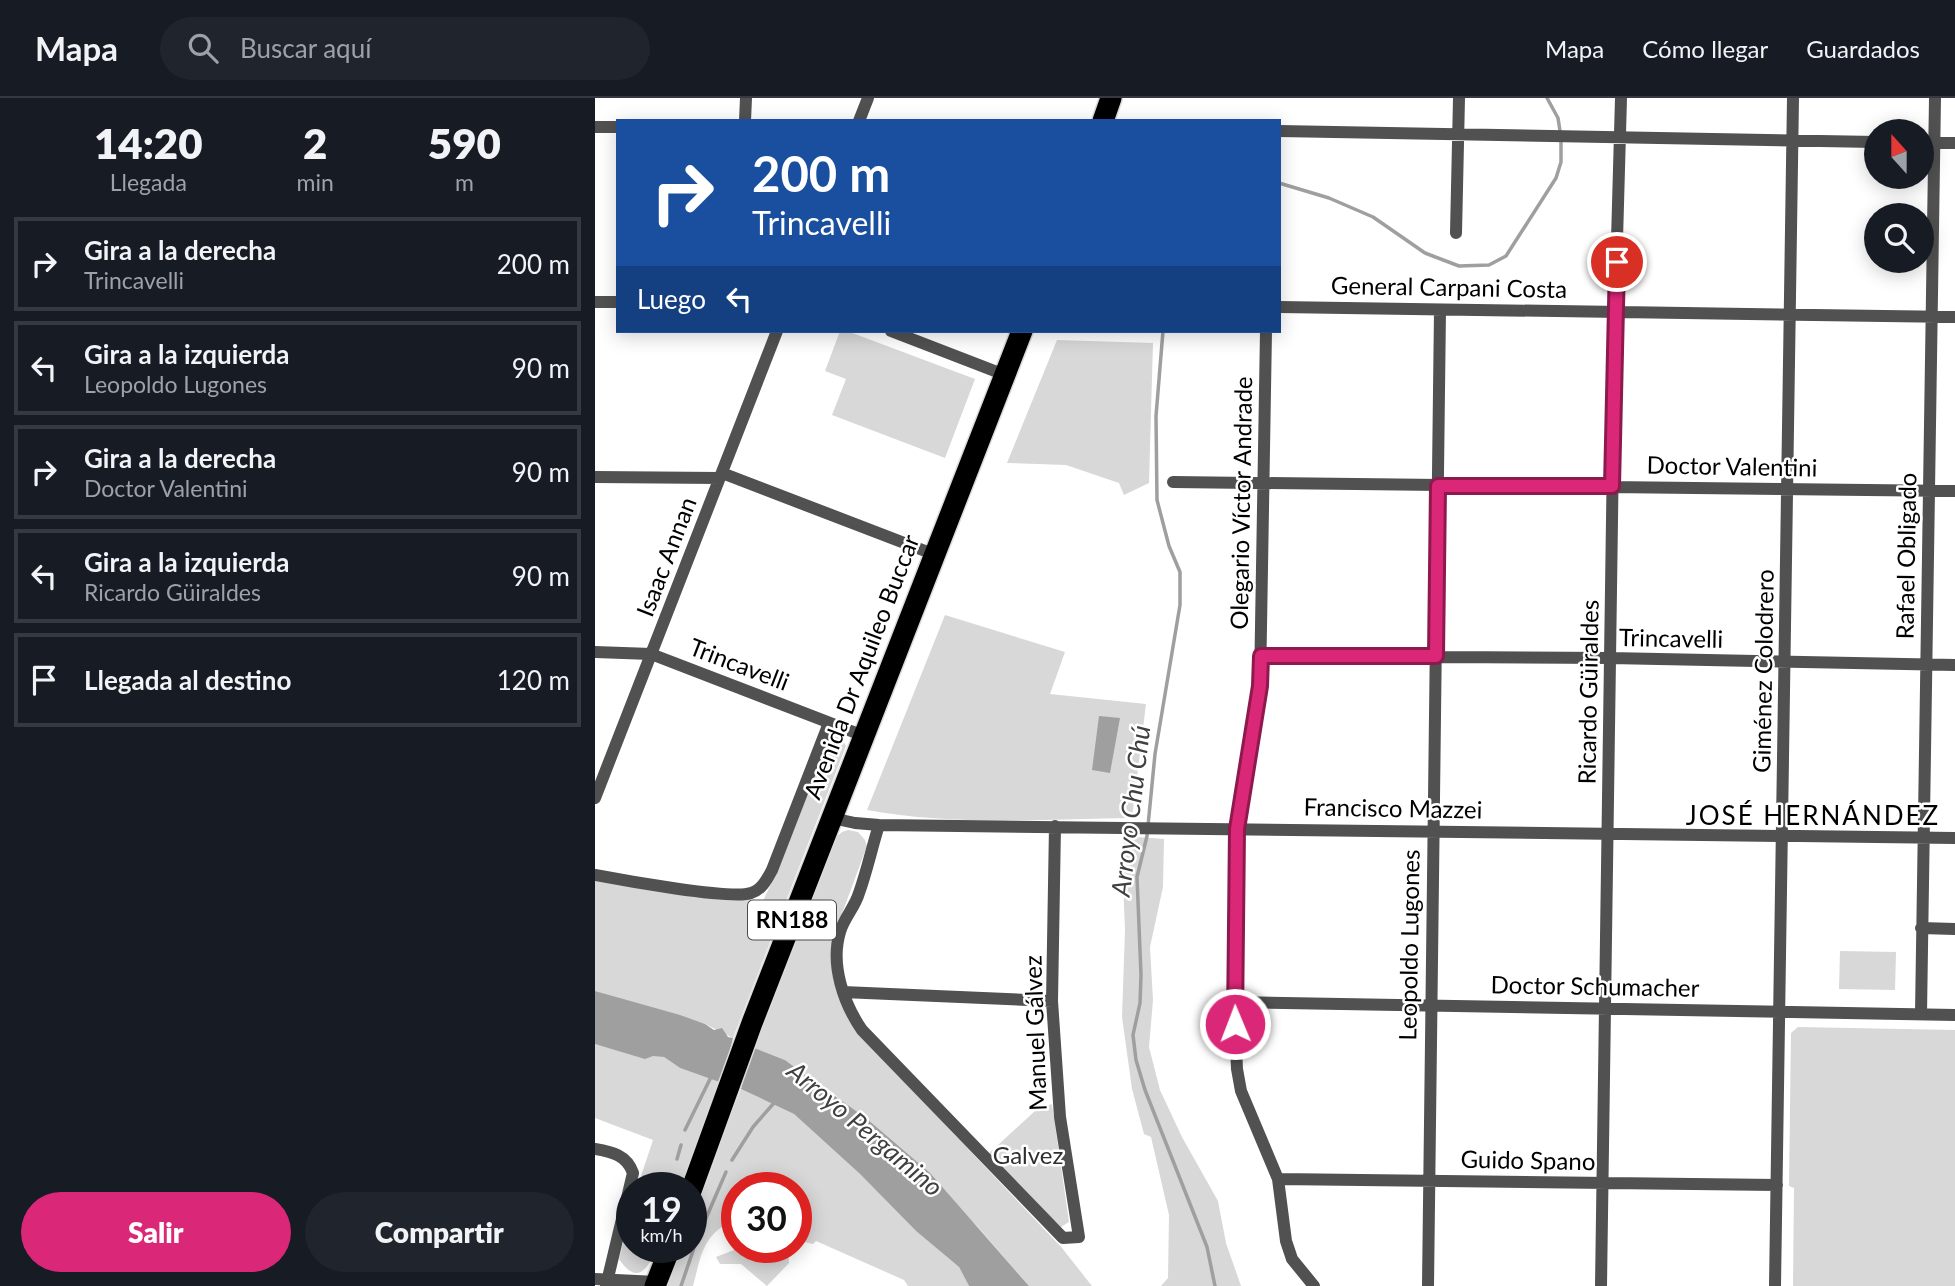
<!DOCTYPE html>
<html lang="es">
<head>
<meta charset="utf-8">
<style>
	:root { --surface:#171b24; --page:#20242c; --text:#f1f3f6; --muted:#9ea1a6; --line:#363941; --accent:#db2777 }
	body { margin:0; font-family:Lato,sans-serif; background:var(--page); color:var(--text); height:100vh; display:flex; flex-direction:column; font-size:26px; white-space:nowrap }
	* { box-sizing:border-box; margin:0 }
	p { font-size:23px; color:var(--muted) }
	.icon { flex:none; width:38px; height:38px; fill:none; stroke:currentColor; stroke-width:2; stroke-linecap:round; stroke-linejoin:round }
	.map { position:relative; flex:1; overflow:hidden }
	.sheet { display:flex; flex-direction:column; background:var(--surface); width:595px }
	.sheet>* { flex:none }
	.banner { position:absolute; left:21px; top:21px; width:665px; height:214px; border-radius:0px; box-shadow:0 4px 18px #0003; background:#1a4fa0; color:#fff; overflow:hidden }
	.needle { width:46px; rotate:339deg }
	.tools { position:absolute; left:1269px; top:21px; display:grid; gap:14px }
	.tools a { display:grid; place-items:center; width:70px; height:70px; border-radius:50%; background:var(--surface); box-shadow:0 4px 18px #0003; font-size:35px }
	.speed { position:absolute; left:21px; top:1074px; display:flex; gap:14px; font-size:35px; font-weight:700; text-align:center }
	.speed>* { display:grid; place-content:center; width:91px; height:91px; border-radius:50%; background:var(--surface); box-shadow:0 4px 18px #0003; line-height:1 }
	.speed small { font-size:18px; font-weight:400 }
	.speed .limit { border:10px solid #d22; background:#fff; color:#111 }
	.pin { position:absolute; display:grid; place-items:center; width:60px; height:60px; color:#fff; margin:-30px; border:4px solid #fff; border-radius:50%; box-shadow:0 2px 7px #0007 }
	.me { position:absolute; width:77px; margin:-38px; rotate:359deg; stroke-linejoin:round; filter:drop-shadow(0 0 5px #0008) }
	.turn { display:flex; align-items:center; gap:24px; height:147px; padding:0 21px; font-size:32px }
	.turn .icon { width:91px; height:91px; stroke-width:2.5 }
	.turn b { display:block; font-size:49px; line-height:60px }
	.then { display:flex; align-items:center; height:66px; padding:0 21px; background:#0003; gap:14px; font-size:26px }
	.eta { display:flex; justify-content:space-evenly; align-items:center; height:119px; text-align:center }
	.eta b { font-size:42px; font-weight:800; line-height:49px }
	.action { display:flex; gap:14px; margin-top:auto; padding:14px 21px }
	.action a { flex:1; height:80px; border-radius:42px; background:var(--accent); color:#fff; font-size:28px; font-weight:800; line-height:80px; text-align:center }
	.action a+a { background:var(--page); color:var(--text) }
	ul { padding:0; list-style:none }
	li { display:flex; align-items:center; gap:21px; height:94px; margin:0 14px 10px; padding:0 7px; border:4px solid var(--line); border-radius:0px }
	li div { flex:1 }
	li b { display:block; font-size:26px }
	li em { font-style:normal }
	header { display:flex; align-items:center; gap:42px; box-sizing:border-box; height:98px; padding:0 35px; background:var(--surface); border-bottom:2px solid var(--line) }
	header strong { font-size:33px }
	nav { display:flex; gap:38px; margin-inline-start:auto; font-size:24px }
	.search { width:490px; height:63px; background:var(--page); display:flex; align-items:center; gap:18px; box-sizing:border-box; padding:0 24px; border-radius:38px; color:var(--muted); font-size:26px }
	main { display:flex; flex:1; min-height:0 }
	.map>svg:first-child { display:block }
	.green { fill:#d8d8d8 }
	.water { fill:#9f9f9f }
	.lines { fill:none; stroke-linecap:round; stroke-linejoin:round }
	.stream { stroke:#9f9f9f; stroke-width:3.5 }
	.highway-casing { stroke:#dbdbdb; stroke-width:24 }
	.street { stroke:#515151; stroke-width:12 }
	.highway { stroke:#000; stroke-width:21 }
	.route-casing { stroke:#8e194d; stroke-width:18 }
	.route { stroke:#db2777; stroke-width:12 }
	.labels { text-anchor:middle; stroke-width:5; stroke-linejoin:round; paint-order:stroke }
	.shield { fill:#fff; stroke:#4c4c4c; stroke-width:2 }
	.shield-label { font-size:23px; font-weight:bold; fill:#000 }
	.street-label { font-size:24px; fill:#000; stroke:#fff }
	.park-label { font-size:24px; fill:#2f2f2f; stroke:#fff }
	.water-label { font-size:26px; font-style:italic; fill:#404040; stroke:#fff }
	.neighbourhood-label { font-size:26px; letter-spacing:2px; fill:#000; stroke:#fff }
</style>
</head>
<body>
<header>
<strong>Mapa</strong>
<div class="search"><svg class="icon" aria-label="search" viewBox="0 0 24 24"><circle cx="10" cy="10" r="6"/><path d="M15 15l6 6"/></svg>Buscar aquí</div>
<nav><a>Mapa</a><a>Cómo llegar</a><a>Guardados</a></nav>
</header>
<main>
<section class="sheet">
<div class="eta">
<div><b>14:20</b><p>Llegada</p></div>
<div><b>2</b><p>min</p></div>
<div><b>590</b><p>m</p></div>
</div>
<ul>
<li><svg class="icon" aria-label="right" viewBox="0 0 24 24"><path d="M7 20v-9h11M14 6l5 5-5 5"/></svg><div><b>Gira a la derecha</b><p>Trincavelli</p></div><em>200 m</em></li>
<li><svg class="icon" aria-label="left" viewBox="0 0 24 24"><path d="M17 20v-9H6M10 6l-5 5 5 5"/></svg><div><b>Gira a la izquierda</b><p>Leopoldo Lugones</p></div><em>90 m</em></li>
<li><svg class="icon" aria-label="right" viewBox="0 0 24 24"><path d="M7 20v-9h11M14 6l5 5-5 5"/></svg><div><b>Gira a la derecha</b><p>Doctor Valentini</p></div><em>90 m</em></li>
<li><svg class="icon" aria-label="left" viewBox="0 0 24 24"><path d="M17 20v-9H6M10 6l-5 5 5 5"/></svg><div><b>Gira a la izquierda</b><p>Ricardo Güiraldes</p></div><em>90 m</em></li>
<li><svg class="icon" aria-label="arrive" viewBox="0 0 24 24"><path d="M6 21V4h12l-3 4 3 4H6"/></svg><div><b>Llegada al destino</b></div><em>120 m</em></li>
</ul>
<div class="action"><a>Salir</a><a>Compartir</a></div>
</section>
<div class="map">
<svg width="1360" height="1188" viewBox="0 0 1360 1188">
	<rect width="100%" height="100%" fill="#fff"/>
	<path class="green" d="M245 233H252L380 281 350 360 237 317 251 281 230 273Z
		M462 242 558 245 554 385 529 397 524 385 471 367 412 365Z
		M350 517 470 554 455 596 551 606 537 720C449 721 358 728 272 712Z
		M237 638 247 640 251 648 138 940 110 926 0 893V780L168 803 176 786 228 646Z
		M253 732 263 734 270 742 272 748 245 821 238 850 269 941 467 1150 497 1188H434L382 1128 237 994 190 962 157 949 239 741 247 734Z
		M529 738 569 741 568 789 555 849 558 902 554 949 565 992 587 1039 623 1103 631 1145 646 1188H566L573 1180 574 1117 556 1039 549 1036 537 991 527 919 530 832 528 783Z
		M1245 853 1301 854 1300 892 1244 891Z
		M1203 929 1360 932V1188H1198L1199 1090 1194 1088 1196 935Z
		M0 946 69 959 85 970 127 985 85 1090H42L58 1042 0 1020Z
		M146 991 199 1016 265 1076 321 1133 364 1169 374 1188H313L309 1182 221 1143 218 1146 201 1142V1090H142V1120C108 1136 107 1154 98 1188H72L84 1150H96V1115Z
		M457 1006 474 1124 466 1129 390 1059 441 1012Z
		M37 1110V1150H62C53 1171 42 1188 24 1161Z
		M144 1150H189L193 1151 194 1165 172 1188 146 1166H125L121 1159Z"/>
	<path class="water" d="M504 618 525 620 515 675 497 672Z
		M0 893 85 917 110 926 119 932 127 930 133 939 138 940 127 985 85 970 69 959 58 958 50 961 0 946Z
		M157 949 190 962 272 1021 335 1075 434 1188H374L364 1169 321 1133 265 1076 199 1016 146 991Z"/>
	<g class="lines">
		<path class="stream" d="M952 0 963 20 965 33
			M684 85 734 100 778 119 830 155 864 168 894 167 911 158 961 80 966 64V41
			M568 233 561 318 562 402 574 448 585 474V507L560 656 552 738 542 779 546 877 545 905 538 937 541 962 550 992 612 1149 620 1188
			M90 1032 117 977
			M82 1061 86 1047
			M137 1062 158 1029 179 1005
			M86 1188 102 1141 131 1074"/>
		<defs>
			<path id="highway" d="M508 23 516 0
				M96 1093 157 925 427 233
				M60 1188 75 1150"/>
		</defs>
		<use href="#highway" class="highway-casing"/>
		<path class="street" d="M150 23 151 0
			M264 23 273 0
			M0 29H23
			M684 33 1281 44
			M1326 44 1360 45
			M861 135 864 0
			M0 204H23
			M684 209 1360 219
			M296 233 410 277
			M671 233 665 588 641 731 639 904 642 971 646 993 683 1081 691 1143 697 1161 719 1188
			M127 375 338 456
			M0 379 125 380
			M578 384 1360 393
			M0 554 56 556 269 638
			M666 558 1015 560 1360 567
			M0 700 182 233
			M237 720 260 725 284 727 1360 740
			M284 727C277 749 272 773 264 795 260 809 249 820 245 834 235 867 249 906 267 932L468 1140 484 1139 465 1019 457 903 460 728
			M0 777C26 782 137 802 156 795 167 792 172 781 177 772L234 625
			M1326 830 1360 831
			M248 894 457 903
			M639 904 1360 917
			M1326 916 1340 0
			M0 1051C17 1054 32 1057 38 1075L11 1188
			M683 1081 1182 1087
			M0 1181 62 1184
			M833 1188 845 212
			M1006 1188 1020 213 1026 0
			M1180 1188 1198 0"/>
		<use href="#highway" class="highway"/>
	</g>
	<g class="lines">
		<defs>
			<path id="route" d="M640 926 642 731 665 588 666 558H841L843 388H1017L1022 164"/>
		</defs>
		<use href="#route" class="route-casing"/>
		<use href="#route" class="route"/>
	</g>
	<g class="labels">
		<rect class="shield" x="153" y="802.5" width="88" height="39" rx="5"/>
		<g class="shield-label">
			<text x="197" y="830">RN188</text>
		</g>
		<g class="street-label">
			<text transform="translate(854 190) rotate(1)" y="8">General Carpani Costa</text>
			<text transform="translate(1137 369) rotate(1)" y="8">Doctor Valentini</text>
			<text transform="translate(647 405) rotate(-89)" y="8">Olegario Víctor Andrade</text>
			<text transform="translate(1312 458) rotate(-89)" y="8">Rafael Obligado</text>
			<text transform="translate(72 459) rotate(-69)" y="8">Isaac Annan</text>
			<text transform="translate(1076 541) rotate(1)" y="8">Trincavelli</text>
			<text transform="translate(144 567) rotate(21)" y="8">Trincavelli</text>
			<text transform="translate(267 569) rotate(-69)" y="8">Avenida Dr Aquileo Buccar</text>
			<text transform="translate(1169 573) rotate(-89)" y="8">Giménez Colodrero</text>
			<text transform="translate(994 594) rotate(-89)" y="8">Ricardo Güiraldes</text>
			<text transform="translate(798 711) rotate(1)" y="8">Francisco Mazzei</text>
			<text transform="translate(815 847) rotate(-89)" y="8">Leopoldo Lugones</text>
			<text transform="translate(1000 889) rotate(1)" y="8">Doctor Schumacher</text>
			<text transform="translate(441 935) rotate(-92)" y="8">Manuel Gálvez</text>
			<text transform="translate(933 1063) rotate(1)" y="8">Guido Spano</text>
		</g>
		<g class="park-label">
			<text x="433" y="1066">Galvez</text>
		</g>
		<g class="water-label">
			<text transform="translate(536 713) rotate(-83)" y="9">Arroyo Chu Chú</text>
			<text transform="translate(270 1031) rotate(40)" y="9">Arroyo Pergamino</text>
		</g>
		<g class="neighbourhood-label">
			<text x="1218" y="727">JOSÉ HERNÁNDEZ</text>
		</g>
	</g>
</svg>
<div class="tools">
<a><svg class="needle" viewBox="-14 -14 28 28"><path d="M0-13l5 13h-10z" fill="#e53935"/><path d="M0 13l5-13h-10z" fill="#9ea1a6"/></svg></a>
<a><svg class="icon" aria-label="search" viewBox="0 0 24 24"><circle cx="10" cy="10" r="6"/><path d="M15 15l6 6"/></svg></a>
</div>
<div class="speed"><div>19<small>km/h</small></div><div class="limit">30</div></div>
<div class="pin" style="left:1022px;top:164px;background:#d93025"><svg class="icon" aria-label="arrive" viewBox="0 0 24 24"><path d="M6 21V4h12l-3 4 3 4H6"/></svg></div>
<svg class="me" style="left:640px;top:926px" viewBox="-20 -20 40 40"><circle r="17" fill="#db2777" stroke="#fff" stroke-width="3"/><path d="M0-11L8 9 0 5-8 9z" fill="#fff"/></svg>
<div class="banner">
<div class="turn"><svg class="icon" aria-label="right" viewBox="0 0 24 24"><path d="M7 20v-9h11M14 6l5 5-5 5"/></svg><div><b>200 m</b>Trincavelli</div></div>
<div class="then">Luego<svg class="icon" aria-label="left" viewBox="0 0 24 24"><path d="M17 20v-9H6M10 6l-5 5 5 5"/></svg></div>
</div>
</div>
</main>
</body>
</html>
